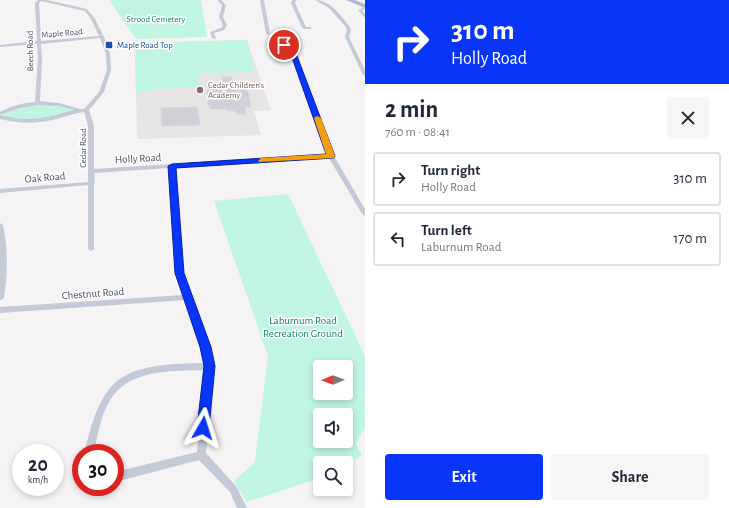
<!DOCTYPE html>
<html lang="en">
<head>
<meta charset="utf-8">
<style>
	:root { --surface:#fff; --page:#f6f6f7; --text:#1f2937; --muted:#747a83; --line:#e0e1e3; --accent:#0935f9 }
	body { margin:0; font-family:"Alegreya Sans",sans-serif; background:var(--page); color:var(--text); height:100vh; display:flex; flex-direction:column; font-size:15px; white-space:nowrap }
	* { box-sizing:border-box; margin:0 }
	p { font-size:13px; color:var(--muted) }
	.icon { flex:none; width:22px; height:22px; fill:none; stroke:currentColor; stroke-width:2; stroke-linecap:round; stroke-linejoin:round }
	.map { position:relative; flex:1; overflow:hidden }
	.panel { display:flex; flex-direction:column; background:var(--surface); width:364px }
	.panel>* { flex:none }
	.top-card { background:#0935f9; color:#fff; overflow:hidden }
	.needle { width:26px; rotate:269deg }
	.controls { position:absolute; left:313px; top:360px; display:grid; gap:8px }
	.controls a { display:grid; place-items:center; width:40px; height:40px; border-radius:4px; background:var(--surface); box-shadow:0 2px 6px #0003; font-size:20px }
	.speed { position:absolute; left:12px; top:444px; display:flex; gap:8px; font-size:20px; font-weight:700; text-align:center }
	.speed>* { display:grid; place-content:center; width:52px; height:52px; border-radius:50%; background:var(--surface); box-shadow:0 2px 6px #0003; line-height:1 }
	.speed small { font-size:10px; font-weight:400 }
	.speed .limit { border:6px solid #d22; background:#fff; color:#111 }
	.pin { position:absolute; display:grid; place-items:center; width:34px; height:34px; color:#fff; margin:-17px; border:2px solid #fff; border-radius:50%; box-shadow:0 1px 4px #0007 }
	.me { position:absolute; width:44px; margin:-22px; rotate:6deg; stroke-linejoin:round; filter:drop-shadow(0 0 3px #0008) }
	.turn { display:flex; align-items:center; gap:14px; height:84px; padding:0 20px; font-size:18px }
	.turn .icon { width:52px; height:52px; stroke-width:2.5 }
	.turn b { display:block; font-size:28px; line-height:34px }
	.round { display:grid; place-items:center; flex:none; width:42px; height:42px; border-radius:4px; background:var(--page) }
	.overview { display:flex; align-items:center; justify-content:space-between; height:68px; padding:0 20px }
	h1 { font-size:24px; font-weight:700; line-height:30px }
	.primary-button { display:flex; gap:8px; margin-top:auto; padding:8px 20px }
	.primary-button a { flex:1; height:46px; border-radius:4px; background:var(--accent); color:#fff; font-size:16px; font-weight:700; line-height:46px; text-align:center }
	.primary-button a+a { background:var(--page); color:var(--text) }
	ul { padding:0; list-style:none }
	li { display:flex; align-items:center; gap:12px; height:54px; margin:0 8px 6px; padding:0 12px; border:2px solid var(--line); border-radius:4px }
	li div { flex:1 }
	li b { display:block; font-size:15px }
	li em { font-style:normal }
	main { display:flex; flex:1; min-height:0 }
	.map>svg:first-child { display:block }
	.education { fill:#e6e4e4 }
	.green { fill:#bff5e1; fill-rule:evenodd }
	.building { fill:#cfd0d8; stroke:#d6d6de }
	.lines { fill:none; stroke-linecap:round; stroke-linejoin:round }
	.minor { fill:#c5cad8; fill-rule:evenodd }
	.primary { fill:#b0b9d3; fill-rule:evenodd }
	.route { fill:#0935f9; stroke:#0622a2 }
	.slow { fill:#f59e0b }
	.transit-dot { fill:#1a4fb4; stroke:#fff; stroke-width:1.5 }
	.education-dot { fill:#8d6e63; stroke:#fff; stroke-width:1.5 }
	.labels { text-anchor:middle; stroke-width:3; stroke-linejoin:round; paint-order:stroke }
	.far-park-label { font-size:9px; fill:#0e8266; stroke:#fff }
	.far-street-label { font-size:9px; fill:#484f63; stroke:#fff }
	.far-transit-label { font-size:9px; fill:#164399; stroke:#fff; text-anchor:start }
	.far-education-label { font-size:9px; fill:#785e54; stroke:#fff; text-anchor:start }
	.street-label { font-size:11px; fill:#484f63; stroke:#fff }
	.park-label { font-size:11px; fill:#0e8266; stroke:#fff }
</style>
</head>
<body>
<main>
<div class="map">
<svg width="365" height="508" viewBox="0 0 365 508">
	<rect width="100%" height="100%" fill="#f5f3f3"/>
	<path class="education" d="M247 40 271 110 254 111 261 135 137 139 135 43Z"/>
	<path class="green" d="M109 0H201L207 37 136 39Z
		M247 40 255 72 199 73 200 87 158 89 136 94 135 43Z
		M37 104 54 105 74 110C47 121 29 121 0 116L20 107Z
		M288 194 365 356V427L356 444 362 456 346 464V463H320V478L247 502 234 481 255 462 268 356 214 201ZM320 367H346V393H320ZM320 415H346V441H320Z"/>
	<path class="building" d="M222 77H231L233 85 247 86 251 107H245L246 114H236L235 111H227V109H210V105H208L207 90H208V86H224Z
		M197 107 200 125 162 126 161 108Z"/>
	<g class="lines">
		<path class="minor" d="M38 0H47L87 9 95 19 104 37 110 54 111 70 104 92 89 110 94 126V169L328 154 289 49 282 46V44H284L293 48 334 156 365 209V216L362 214 329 158 175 168 183 273 210 347 213 366 206 453 236 486 247 508H237L230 492 199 460 115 482V472L197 452 204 370C176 371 137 369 116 392 102 408 98 433 94 453H84C90 431 95 406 110 388 130 363 175 364 204 363L202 347 185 300 0 313V307L183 295 175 273 169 168 94 173 95 183 94 184V249L91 251 88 249V185L0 193V189L88 182V126L84 112C75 113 68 116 60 118 40 124 20 124 0 119V112C11 106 22 103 35 102L38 59 37 44 0 47V45L37 41 35 3ZM41 1 85 11 91 19 99 36 41 41 39 3ZM100 38 106 54 107 70 99 92 84 109H80L59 103 40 101 42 59 41 44ZM38 105 59 106 74 110C47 118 29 123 0 115L20 108Z
			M217 0H221L226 5 223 17 227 25 224 30 214 33 216 38 214 39 212 38 210 32 221 28 223 25 219 17 222 5Z
			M260 0H264L270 34 268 35 266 34Z
			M292 0H296L295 3 306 27H311V29H304L302 28 291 3Z
			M315 0C331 0 341 16 350 27L351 30 349 37 365 70V76L363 75 345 37 347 30 346 27 329 8Z
			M365 7V9L362 10 365 14V18L358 10Z
			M0 223 3 225C8 249 8 273 4 297L3 299 0 300Z"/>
		<path class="primary" d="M346 0H355L365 4V8Z"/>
	</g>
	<path class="route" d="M282 44H286L294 48 335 156 334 158 176 168 184 273 211 347 215 366 209 428 207 432 203 434 199 432 197 428 204 366 200 347 175 273 168 166 172 164 326 154 289 49 282 47Z"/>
	<path class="slow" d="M317 116 321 118 335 156 334 158 259 162 258 161 261 158 326 154 314 118Z"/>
	<rect class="transit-dot" x="105" y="41" width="8" height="8" rx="2"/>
	<circle class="education-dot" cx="200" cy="90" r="4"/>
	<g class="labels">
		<g class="far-park-label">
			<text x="156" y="22">Strood Cemetery</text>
		</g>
		<g class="far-street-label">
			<text transform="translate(62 33) rotate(-5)" y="3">Maple Road</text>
			<text transform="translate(30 51) rotate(-91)" y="3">Beech Road</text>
			<text transform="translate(83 148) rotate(-90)" y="3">Cedar Road</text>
		</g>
		<g class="far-transit-label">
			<text x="117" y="48">Maple Road Top</text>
		</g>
		<g class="far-education-label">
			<text x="208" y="88">Cedar Children's<tspan x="208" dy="10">Academy</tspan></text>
		</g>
		<g class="street-label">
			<text transform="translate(138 158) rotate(-3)" y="4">Holly Road</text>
			<text transform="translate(45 177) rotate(-5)" y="4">Oak Road</text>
			<text transform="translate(93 293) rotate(-4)" y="4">Chestnut Road</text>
		</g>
		<g class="park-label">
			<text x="303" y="324">Laburnum Road<tspan x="303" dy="13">Recreation Ground</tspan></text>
		</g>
	</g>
</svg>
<div class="controls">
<a><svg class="needle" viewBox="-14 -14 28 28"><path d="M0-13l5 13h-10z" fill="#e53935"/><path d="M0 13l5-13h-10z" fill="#747a83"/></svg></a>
<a><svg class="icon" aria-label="sound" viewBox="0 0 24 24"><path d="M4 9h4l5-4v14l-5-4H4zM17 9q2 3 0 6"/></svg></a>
<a><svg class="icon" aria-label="search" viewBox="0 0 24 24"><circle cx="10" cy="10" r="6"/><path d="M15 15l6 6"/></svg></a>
</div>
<div class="speed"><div>20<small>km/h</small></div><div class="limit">30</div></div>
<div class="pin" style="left:284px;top:45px;background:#d93025"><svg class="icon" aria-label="arrive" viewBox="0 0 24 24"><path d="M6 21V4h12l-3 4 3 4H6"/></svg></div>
<svg class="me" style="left:203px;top:428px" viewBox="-20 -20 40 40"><path d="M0-17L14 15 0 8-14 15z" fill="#0935f9" stroke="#fff" stroke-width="4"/></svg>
</div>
<section class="panel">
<div class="top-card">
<div class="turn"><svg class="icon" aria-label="right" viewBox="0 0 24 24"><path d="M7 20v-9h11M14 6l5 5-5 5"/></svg><div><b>310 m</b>Holly Road</div></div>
</div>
<div class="overview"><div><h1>2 min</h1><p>760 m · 08:41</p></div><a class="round"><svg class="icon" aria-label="close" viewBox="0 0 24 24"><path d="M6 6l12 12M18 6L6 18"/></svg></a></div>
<ul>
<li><svg class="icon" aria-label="right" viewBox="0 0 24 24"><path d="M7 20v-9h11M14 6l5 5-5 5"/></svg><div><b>Turn right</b><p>Holly Road</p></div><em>310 m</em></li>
<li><svg class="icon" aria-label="left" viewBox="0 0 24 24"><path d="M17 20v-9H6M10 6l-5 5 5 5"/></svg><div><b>Turn left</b><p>Laburnum Road</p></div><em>170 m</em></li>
</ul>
<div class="primary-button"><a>Exit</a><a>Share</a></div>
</section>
</main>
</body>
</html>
